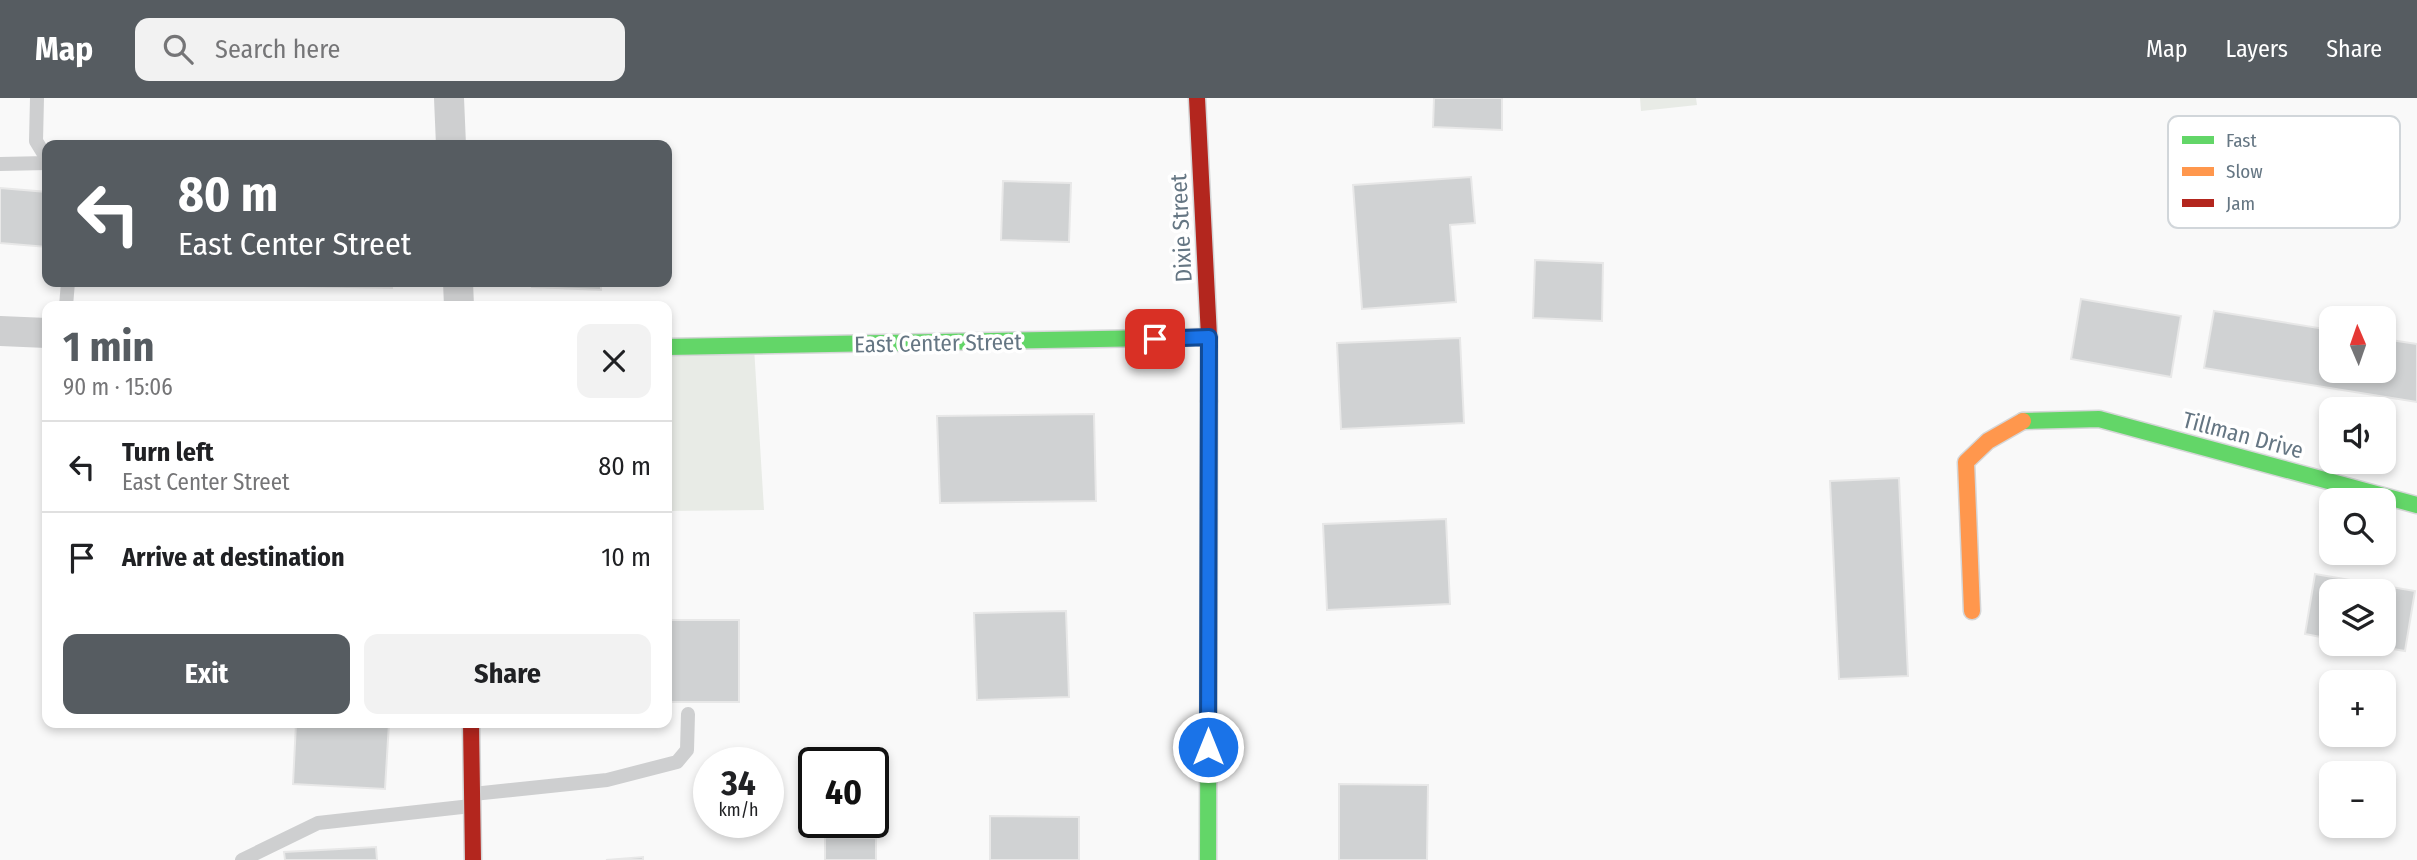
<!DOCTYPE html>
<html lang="en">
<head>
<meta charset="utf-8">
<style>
	:root { --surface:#fff; --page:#f2f2f2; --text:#202124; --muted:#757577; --line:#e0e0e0; --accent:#565c61 }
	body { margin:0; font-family:"Fira Sans Condensed",sans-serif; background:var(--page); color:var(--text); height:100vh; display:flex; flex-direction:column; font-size:26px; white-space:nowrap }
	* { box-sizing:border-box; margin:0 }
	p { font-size:23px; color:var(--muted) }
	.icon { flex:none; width:38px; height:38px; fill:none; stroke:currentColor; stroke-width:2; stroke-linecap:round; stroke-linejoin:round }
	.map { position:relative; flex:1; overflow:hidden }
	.drawer { position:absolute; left:42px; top:203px; width:630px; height:427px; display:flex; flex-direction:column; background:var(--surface); border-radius:14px; box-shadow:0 4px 10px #0003 }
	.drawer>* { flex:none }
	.guide { position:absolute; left:42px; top:42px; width:630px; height:147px; border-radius:14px; box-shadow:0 4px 10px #0003; background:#565c61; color:#fff; overflow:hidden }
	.needle { width:46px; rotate:358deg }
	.controls { position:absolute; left:2319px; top:208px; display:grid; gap:14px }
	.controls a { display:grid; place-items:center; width:77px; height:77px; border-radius:14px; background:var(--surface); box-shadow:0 4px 10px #0003; font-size:35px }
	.speed { position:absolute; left:693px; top:649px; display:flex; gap:14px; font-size:35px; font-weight:700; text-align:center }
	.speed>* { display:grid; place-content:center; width:91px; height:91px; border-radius:50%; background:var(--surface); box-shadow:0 4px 10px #0003; line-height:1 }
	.speed small { font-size:18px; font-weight:400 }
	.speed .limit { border:4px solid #111; border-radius:10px; background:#fff; color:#111 }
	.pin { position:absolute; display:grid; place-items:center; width:60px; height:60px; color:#fff; margin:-30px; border-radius:14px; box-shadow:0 4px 10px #0006 }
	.me { position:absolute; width:77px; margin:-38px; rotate:0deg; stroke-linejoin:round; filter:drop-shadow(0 0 5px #0008) }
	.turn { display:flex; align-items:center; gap:24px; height:147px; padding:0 21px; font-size:32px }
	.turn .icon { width:91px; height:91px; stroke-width:2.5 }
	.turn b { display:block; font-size:49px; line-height:60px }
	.round { display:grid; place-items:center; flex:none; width:74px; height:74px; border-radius:14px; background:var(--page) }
	.summary { display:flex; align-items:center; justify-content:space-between; height:119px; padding:0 21px }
	h1 { font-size:42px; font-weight:700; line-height:52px; color:var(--accent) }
	.action { display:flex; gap:14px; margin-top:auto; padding:14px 21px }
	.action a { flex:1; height:80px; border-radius:14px; background:var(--accent); color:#fff; font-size:28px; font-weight:700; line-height:80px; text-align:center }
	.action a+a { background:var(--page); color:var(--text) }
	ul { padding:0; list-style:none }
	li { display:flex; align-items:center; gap:21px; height:91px; padding:0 21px; border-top:2px solid var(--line) }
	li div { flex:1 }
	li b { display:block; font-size:26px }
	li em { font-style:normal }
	header { display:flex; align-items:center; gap:42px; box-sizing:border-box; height:98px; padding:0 35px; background:var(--accent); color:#fff }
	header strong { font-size:33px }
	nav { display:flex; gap:38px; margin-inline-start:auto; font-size:24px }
	.search { width:490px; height:63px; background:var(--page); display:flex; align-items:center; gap:18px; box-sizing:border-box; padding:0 24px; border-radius:14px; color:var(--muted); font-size:26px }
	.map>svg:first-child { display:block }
	.green { fill:#e8ebe6 }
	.building { fill:#d0d2d3; stroke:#e8e8e8; stroke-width:2 }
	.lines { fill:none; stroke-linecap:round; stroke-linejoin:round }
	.fast-casing { stroke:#d5d6d7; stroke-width:19 }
	.slow-casing { stroke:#d5d6d7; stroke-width:19 }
	.jam-casing { stroke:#d5d6d7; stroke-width:19 }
	.lane { stroke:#cecfd0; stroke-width:14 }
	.street { stroke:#cecfd0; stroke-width:30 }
	.fast { stroke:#63d668; stroke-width:16 }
	.slow { stroke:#ff974d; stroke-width:16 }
	.jam { stroke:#b3261e; stroke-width:16 }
	.route-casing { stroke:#114b97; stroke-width:18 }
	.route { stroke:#1a73e8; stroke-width:12 }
	.labels { text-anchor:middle; stroke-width:7; stroke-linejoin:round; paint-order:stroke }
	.street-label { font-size:23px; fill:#657683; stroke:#fff }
	.key { fill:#fff; stroke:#d1d6da; stroke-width:2 }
	.key-label { font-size:19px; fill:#657683 }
</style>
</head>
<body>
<header>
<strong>Map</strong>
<div class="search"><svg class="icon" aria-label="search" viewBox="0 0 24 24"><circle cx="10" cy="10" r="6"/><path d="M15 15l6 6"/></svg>Search here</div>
<nav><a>Map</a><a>Layers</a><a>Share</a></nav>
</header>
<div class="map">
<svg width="2417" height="762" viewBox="0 0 2417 762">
	<rect width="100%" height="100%" fill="#f9f9f9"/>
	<path class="green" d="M1640 0H1696L1697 7 1641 13Z
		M667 249H754L764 412 667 413Z"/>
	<path class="building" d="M1434 0H1502V32L1433 29Z
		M1471 79 1475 125 1450 127 1456 204 1362 211 1353 87Z
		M1003 83 1071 85 1069 144 1001 142Z
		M0 90 47 94V149L0 145Z
		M1535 162 1603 165 1602 223 1533 220Z
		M303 184H392V190L303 188Z
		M532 184H601V192L532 189Z
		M2081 201 2181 218 2171 279 2071 261Z
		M2214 213 2331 232V273H2384V241L2417 246V304L2204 270Z
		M1460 240 1464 325 1341 331 1337 245Z
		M1094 316 1096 403 940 405 937 318Z
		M1899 380 1908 578 1839 581 1830 383Z
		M1446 421 1450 506 1327 512 1323 426Z
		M2315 476 2415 493 2405 553 2363 546H2384V494H2331V541L2305 536Z
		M1066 513 1069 599 977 602 974 515Z
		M667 522H739V604H667Z
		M296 625H389L385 691 293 686Z
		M1339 686 1428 687 1427 762H1339Z
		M990 718 1079 719V762H990Z
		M825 739 876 740V762H825Z
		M376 749 377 762H285L284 754Z
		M643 759V762H606Z"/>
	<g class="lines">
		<defs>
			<path id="fast" d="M667 249 1209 239
				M2023 323 2099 321 2417 407
				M1208 762 1209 303"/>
			<path id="slow" d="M1972 513 1966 364 1988 343 2023 323"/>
			<path id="jam" d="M1197 0 1209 239V303
				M471 625 473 762"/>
		</defs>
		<use href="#fast" class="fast-casing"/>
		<use href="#slow" class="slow-casing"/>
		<use href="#jam" class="jam-casing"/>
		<path class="lane" d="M37 0 36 43 47 61
			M0 66 47 65
			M66 208 68 184
			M473 696 607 682 677 664 687 652 688 616
			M242 762 318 725 471 708"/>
		<path class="street" d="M449 0 451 47
			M458 184 459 208
			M0 233 47 235"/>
		<use href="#fast" class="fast"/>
		<use href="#slow" class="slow"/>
		<use href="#jam" class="jam"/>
	</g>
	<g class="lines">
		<defs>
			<path id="route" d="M1155 241 1209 239 1208 649"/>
		</defs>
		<use href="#route" class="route-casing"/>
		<use href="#route" class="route"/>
	</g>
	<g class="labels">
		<g class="street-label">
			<text transform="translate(1181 130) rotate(-93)" y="8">Dixie Street</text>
			<text transform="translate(938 245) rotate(-1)" y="8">East Center Street</text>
			<text transform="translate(2243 337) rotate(15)" y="8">Tillman Drive</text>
		</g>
	</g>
	<rect x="2168" y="18" width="232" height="112" rx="10" class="key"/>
	<rect x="2182" y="38" width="32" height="8" fill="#63d668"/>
	<rect x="2182" y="69" width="32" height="9" fill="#ff974d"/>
	<rect x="2182" y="101" width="32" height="8" fill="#b3261e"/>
	<g class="key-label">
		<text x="2226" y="49">Fast</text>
		<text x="2226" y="80">Slow</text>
		<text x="2226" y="112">Jam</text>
	</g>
</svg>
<div class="controls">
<a><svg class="needle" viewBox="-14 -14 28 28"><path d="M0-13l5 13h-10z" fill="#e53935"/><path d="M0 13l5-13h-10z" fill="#757577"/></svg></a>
<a><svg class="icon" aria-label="sound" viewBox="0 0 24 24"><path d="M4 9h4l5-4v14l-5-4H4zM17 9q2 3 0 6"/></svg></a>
<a><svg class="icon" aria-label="search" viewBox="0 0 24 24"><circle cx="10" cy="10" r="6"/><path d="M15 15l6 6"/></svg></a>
<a><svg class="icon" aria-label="layers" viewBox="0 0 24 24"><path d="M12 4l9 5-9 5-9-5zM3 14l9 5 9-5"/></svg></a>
<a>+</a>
<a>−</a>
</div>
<div class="speed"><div>34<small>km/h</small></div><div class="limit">40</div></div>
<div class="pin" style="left:1155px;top:241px;background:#d93025"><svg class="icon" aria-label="arrive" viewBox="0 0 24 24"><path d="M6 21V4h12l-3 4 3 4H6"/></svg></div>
<svg class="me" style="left:1208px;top:649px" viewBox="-20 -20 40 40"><circle r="17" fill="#1a73e8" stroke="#fff" stroke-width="3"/><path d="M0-11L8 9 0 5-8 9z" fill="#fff"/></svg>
<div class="guide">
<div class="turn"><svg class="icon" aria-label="left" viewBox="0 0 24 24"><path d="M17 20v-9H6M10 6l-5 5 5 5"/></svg><div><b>80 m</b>East Center Street</div></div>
</div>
<section class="drawer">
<div class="summary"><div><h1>1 min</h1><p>90 m · 15:06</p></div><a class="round"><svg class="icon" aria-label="close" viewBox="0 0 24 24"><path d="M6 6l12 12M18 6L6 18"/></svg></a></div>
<ul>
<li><svg class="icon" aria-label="left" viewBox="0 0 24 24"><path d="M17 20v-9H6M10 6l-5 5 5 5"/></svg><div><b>Turn left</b><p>East Center Street</p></div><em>80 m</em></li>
<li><svg class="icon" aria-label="arrive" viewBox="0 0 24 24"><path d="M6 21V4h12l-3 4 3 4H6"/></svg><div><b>Arrive at destination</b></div><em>10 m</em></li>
</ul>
<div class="action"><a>Exit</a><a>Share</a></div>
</section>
</div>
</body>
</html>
